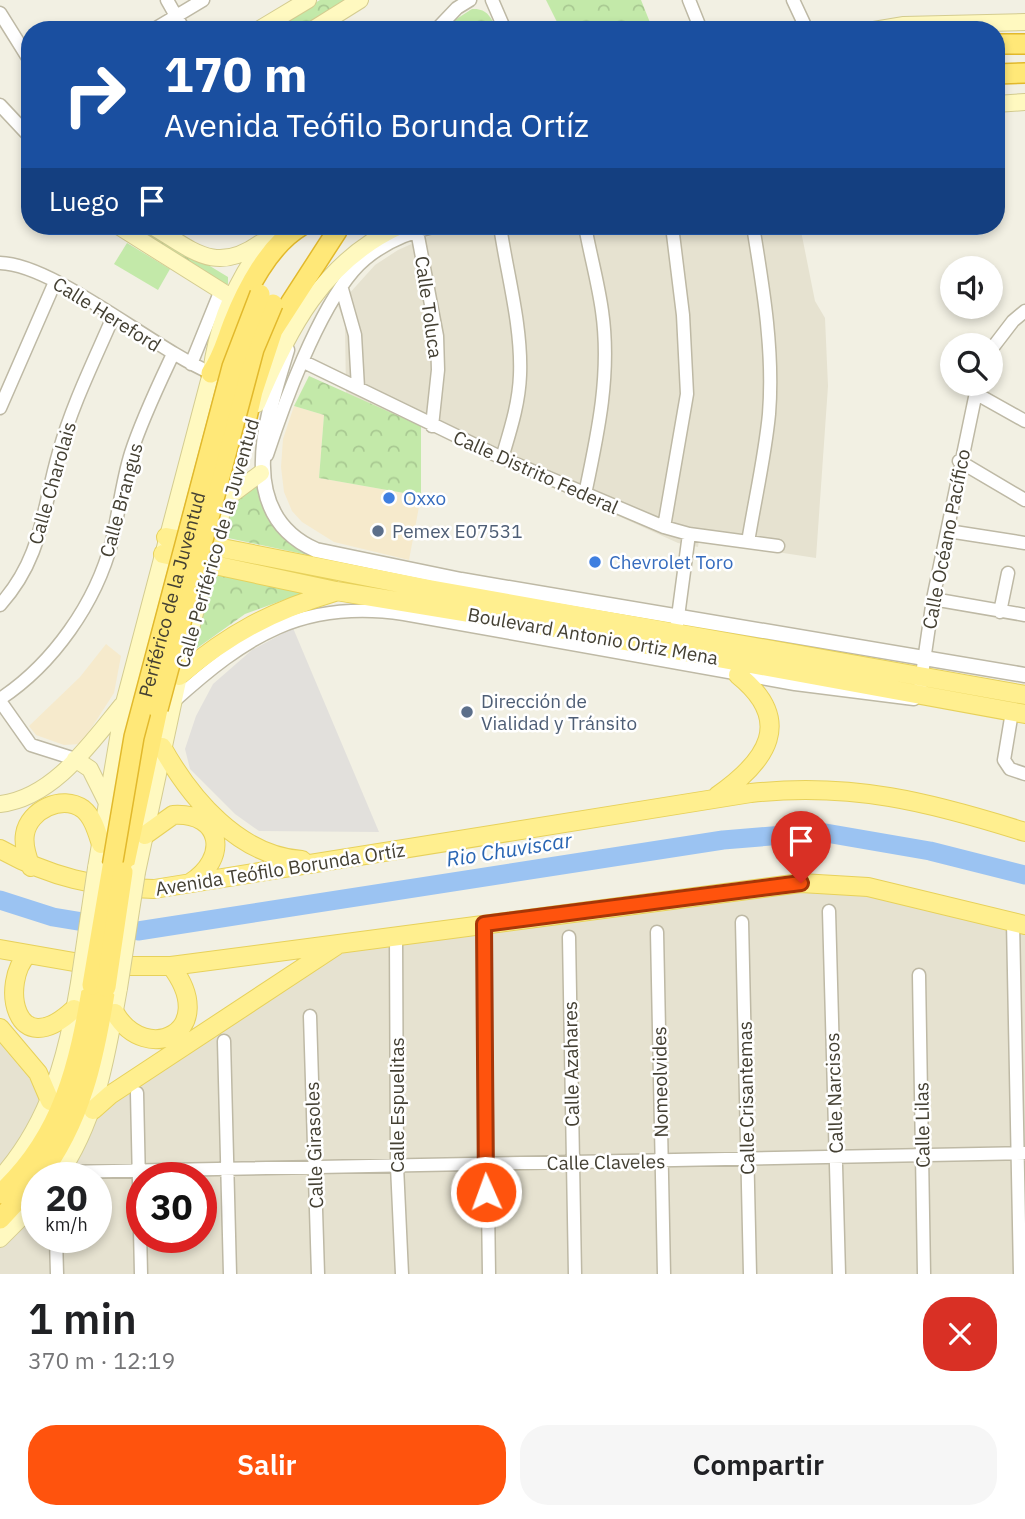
<!DOCTYPE html>
<html lang="es">
<head>
<meta charset="utf-8">
<style>
	:root { --surface:#fff; --page:#f6f6f6; --text:#202124; --muted:#757577; --accent:#ff530d }
	body { margin:0; font-family:"IBM Plex Sans",sans-serif; background:var(--page); color:var(--text); height:100vh; display:flex; flex-direction:column; font-size:26px; white-space:nowrap }
	* { box-sizing:border-box; margin:0 }
	p { font-size:23px; color:var(--muted) }
	.icon { flex:none; width:38px; height:38px; fill:none; stroke:currentColor; stroke-width:2; stroke-linecap:round; stroke-linejoin:round }
	.map { position:relative; height:1274px; overflow:hidden }
	.panel { display:flex; flex-direction:column; background:var(--surface); flex:1 }
	.panel>* { flex:none }
	.banner { position:absolute; left:21px; top:21px; width:984px; height:214px; border-radius:28px; box-shadow:0 4px 10px #0003; background:#1a4fa0; color:#fff; overflow:hidden }
	.fabs { position:absolute; left:940px; top:256px; display:grid; gap:14px }
	.fabs a { display:grid; place-items:center; width:63px; height:63px; border-radius:50%; background:var(--surface); box-shadow:0 4px 10px #0003; font-size:35px }
	.speed { position:absolute; left:21px; top:1162px; display:flex; gap:14px; font-size:35px; font-weight:700; text-align:center }
	.speed>* { display:grid; place-content:center; width:91px; height:91px; border-radius:50%; background:var(--surface); box-shadow:0 4px 10px #0003; line-height:1 }
	.speed small { font-size:18px; font-weight:400 }
	.speed .limit { border:10px solid #d22; background:#fff; color:#111 }
	.pin { position:absolute; display:grid; place-items:center; width:60px; height:60px; color:#fff; margin:-72px -30px; border-radius:50% 50% 50% 0; rotate:-45deg; box-shadow:0 0 7px #0007 }
	.pin .icon { rotate:45deg }
	.me { position:absolute; width:77px; margin:-38px; rotate:358deg; stroke-linejoin:round; filter:drop-shadow(0 0 5px #0008) }
	.turn { display:flex; align-items:center; gap:24px; height:147px; padding:0 28px; font-size:32px }
	.turn .icon { width:91px; height:91px; stroke-width:2.5 }
	.turn b { display:block; font-size:49px; line-height:60px }
	.then { display:flex; align-items:center; height:66px; padding:0 28px; background:#0003; gap:14px; font-size:26px }
	.round { display:grid; place-items:center; flex:none; width:74px; height:74px; border-radius:28px; background:var(--page) }
	.overview { display:flex; align-items:center; justify-content:space-between; height:119px; padding:0 28px }
	h1 { font-size:42px; font-weight:600; line-height:52px }
	.action { display:flex; gap:14px; margin-top:auto; padding:14px 28px }
	.action a { flex:1; height:80px; border-radius:28px; background:var(--accent); color:#fff; font-size:28px; font-weight:600; line-height:80px; text-align:center }
	.action a+a { background:var(--page); color:var(--text) }
	.map>svg:first-child { display:block }
	.residential { fill:#e6e2d0; fill-rule:evenodd }
	.commercial { fill:#f6eacc }
	.green { fill:#c3e9a9 }
	.forest { fill:url(#forest-crowns) }
	.parking { fill:#e2e0dc }
	.lines { fill:none; stroke-linecap:round; stroke-linejoin:round }
	.river { stroke:#9bc3f2; stroke-width:19 }
	.minor-casing { stroke:#beb9a5; stroke-width:15 }
	.tertiary-casing { stroke:#beb9a5; stroke-width:17 }
	.secondary-casing { stroke:#d4cc90; stroke-width:18 }
	.primary-casing { stroke:#e7d15b; stroke-width:20 }
	.trunk-casing { stroke:#e2b92c; stroke-width:22 }
	.minor { stroke:#fff; stroke-width:12 }
	.tertiary { stroke:#fff; stroke-width:14 }
	.secondary { stroke:#fff9c0; stroke-width:16 }
	.primary { stroke:#ffef8f; stroke-width:18 }
	.trunk { stroke:#ffe878; stroke-width:19 }
	.secondary-bridge-casing { stroke:#d4cc90; stroke-width:18; stroke-linecap:butt }
	.trunk-bridge-casing { stroke:#e2b92c; stroke-width:22; stroke-linecap:butt }
	.secondary-bridge { stroke:#fff9c0; stroke-width:16 }
	.trunk-bridge { stroke:#ffe878; stroke-width:19 }
	.route-casing { stroke:#a63608; stroke-width:18 }
	.route { stroke:#ff530d; stroke-width:12 }
	.shop-dot { fill:#3f7fe0; stroke:#fff; stroke-width:2.5 }
	.service-dot { fill:#5c6f8a; stroke:#fff; stroke-width:2.5 }
	.labels { text-anchor:middle; stroke-width:5; stroke-linejoin:round; paint-order:stroke }
	.street-label { font-size:19px; fill:#444033; stroke:#fff }
	.shop-label { font-size:19px; fill:#366cbe; stroke:#fff; text-anchor:start }
	.service-label { font-size:19px; fill:#4e5e75; stroke:#fff; text-anchor:start }
	.water-label { font-size:21px; font-style:italic; fill:#2965b3; stroke:#fff }
</style>
</head>
<body>
<div class="map">
<svg width="1025" height="1274" viewBox="0 0 1025 1274">
	<defs>
		<pattern id="forest-crowns" width="20" height="18" patternUnits="userSpaceOnUse" patternTransform="scale(1.75)"><rect width="20" height="18" fill="#c3e9a9"/><path d="M2 6a3 3 0 1 1 6 0M12 15a3 3 0 1 1 6 0" fill="none" stroke="#a9c992"/></pattern>
	</defs>
	<rect width="100%" height="100%" fill="#f2f0e3"/>
	<path class="residential" d="M606 226H800L815 301 825 318 828 386 816 558 699 540 698 547 678 543 346 393 345 324 338 306 375 265 398 250 434 234 461 229Z
		M801 883 1025 925V1274H0V1028L38 1073 93 1110 340 943ZM37 1178H96V1237H37ZM142 1178H201V1237H142Z"/>
	<path class="commercial" d="M294 406 324 415 319 478 421 496 409 560 334 542 302 522 292 511 284 492 281 467 283 439Z
		M106 644 121 656 114 693 81 744 64 745 36 735 29 726 80 677Z"/>
	<path class="green" d="M127 243 170 269 158 290 114 264Z"/>
	<path class="forest" d="M320 0H348L299 30H269Z
		M546 0H641L653 30H561Z
		M472 9C487 8 491 17 497 30H446L447 25Z
		M128 226H144L228 277V284L225 285Z
		M309 376 421 426V496L319 478 324 415 294 406Z
		M256 478C258 512 278 539 308 555L219 536 232 501Z
		M212 570 314 589 245 614 193 651Z"/>
	<path class="parking" d="M293 628 379 832 259 831 235 814 190 769 185 749 196 716 213 684 252 650Z"/>
	<g class="lines">
		<path class="river" d="M0 900 53 917 138 931 723 840 820 832 930 851 1025 875"/>
		<defs>
			<path id="minor" d="M167 0 184 30
				M492 0 505 30
				M689 0 701 30
				M793 0 807 30
				M0 13 30 61
				M153 30 203 0
				M436 30 457 8 470 0
				M0 105 30 137
				M500 226C507 274 522 326 520 375 519 404 510 431 502 458
				M585 226C590 254 598 282 602 311 611 373 598 433 585 494
				M417 231 437 336 438 370 432 426
				M0 263C54 264 154 349 211 373
				M342 289 355 335 358 388
				M990 351 1013 321 1025 311
				M304 362 502 458 664 527 689 534 778 546
				M191 364 221 290
				M975 393 1025 421
				M0 408 55 282
				M267 455C284 403 317 313 353 271 374 247 406 233 437 226
				M959 461 1025 500
				M664 527 687 394 683 315 672 226
				M948 531 1025 543
				M748 542C755 499 765 456 769 414 774 351 763 287 753 226
				M933 599 1025 615
				M0 605C43 557 42 510 59 452 72 405 94 361 113 317
				M1000 612 1008 573
				M677 624 689 534
				M0 699C53 664 96 603 112 541 119 512 122 482 131 453 142 419 158 386 173 354
				M0 701 31 745 75 759
				M173 702C246 636 302 599 404 614L795 684 914 699 919 695 933 599 978 383
				M1012 712 1004 760 1010 769 1025 774
				M829 911 839 1274
				M742 922 750 1274
				M1013 922 1020 1274
				M484 924 489 1274
				M657 932 664 1274
				M396 936 397 1166 402 1274
				M569 937 575 1274
				M919 975 924 1274
				M310 1016 318 1274
				M224 1041 230 1274
				M137 1093 141 1274
				M61 1172 1025 1153
				M56 1237 57 1274"/>
			<path id="tertiary" d="M287 350C267 415 233 514 316 550L461 580 1025 675"/>
			<path id="secondary" d="M258 30 308 0
				M312 30 360 0
				M874 30 904 25 1025 22
				M996 104 1025 102
				M118 226 231 297
				M152 226C193 250 215 275 260 243
				M257 404C288 330 323 261 400 226
				M227 498 261 473
				M75 759 90 769 106 801
				M0 804C53 798 90 744 122 705
				M96 868 124 703 211 373C218 317 241 269 278 226
				M137 872 179 676 212 546 247 428
				M0 1178C50 1122 67 1055 79 983
				M57 1178C97 1121 107 1055 119 988
				M0 1239 37 1202"/>
			<path id="primary" d="M166 537 429 589 1025 695
				M163 554 336 591 494 617 1025 714
				M179 676C230 633 272 611 335 592
				M162 747C191 799 239 856 302 860
				M717 796C767 761 795 721 738 675
				M145 835 173 815C223 812 229 859 190 883
				M0 849C49 877 97 888 154 889L751 793C852 782 930 802 1025 832
				M31 867C27 857 23 845 25 834 29 810 62 794 83 809 93 817 97 832 101 844
				M0 949 97 966H171L801 883 868 887 1025 925
				M28 954C0 982 14 1065 74 1009
				M115 1013C146 1066 221 1032 171 966
				M0 1028 38 1073 50 1101
				M93 1110 110 1095 336 946"/>
			<path id="trunk" d="M996 44H1025
				M996 74 1025 73
				M211 373C222 358 226 341 233 323 246 290 269 245 301 226
				M242 439 253 391 273 330 337 231
				M123 872 158 709
				M38 1178C82 1121 95 1056 106 987
				M0 1194C63 1137 79 1064 92 985
				M0 1219 37 1179"/>
		</defs>
		<use href="#minor" class="minor-casing"/>
		<use href="#tertiary" class="tertiary-casing"/>
		<use href="#secondary" class="secondary-casing"/>
		<use href="#primary" class="primary-casing"/>
		<use href="#trunk" class="trunk-casing"/>
		<use href="#minor" class="minor"/>
		<use href="#tertiary" class="tertiary"/>
		<use href="#secondary" class="secondary"/>
		<use href="#primary" class="primary"/>
		<use href="#trunk" class="trunk"/>
		<defs>
			<path id="secondary-bridge" d="M79 983 96 868
				M119 988 137 872"/>
			<g id="trunk-bridge">
				<path d="M158 709 254 349 273 304"/>
				<path id="s1" d="M92 985 134 737 232 367 260 294"/>
				<path d="M106 987 123 872"/>
			</g>
		</defs>
		<use href="#secondary-bridge" class="secondary-bridge-casing"/>
		<use href="#trunk-bridge" class="trunk-bridge-casing"/>
		<use href="#secondary-bridge" class="secondary-bridge"/>
		<use href="#trunk-bridge" class="trunk-bridge"/>
	</g>
	<g class="lines">
		<defs>
			<path id="route" d="M486 1192 484 924 801 883"/>
		</defs>
		<use href="#route" class="route-casing"/>
		<use href="#route" class="route"/>
	</g>
	<g class="shop-dot">
		<circle cx="389" cy="498" r="7"/>
		<circle cx="595" cy="562" r="7"/>
	</g>
	<g class="service-dot">
		<circle cx="378" cy="531" r="7"/>
		<circle cx="467" cy="712" r="7"/>
	</g>
	<g class="labels">
		<g class="street-label">
			<text transform="translate(429 307) rotate(82)" y="7">Calle Toluca</text>
			<text transform="translate(107 314) rotate(32)" y="7">Calle Hereford</text>
			<text transform="translate(536 472) rotate(24)" y="7">Calle Distrito Federal</text>
			<text transform="translate(52 483) rotate(-74)" y="7">Calle Charolais</text>
			<text transform="translate(121 500) rotate(-75)" y="7">Calle Brangus</text>
			<text transform="translate(946 539) rotate(-79)" y="7">Calle Océano Pacífico</text>
			<text transform="translate(217 543) rotate(-74)" y="7">Calle Periférico de la Juventud</text>
			<text dy="7" stroke="none"><textPath href="#s1" startOffset="399">Periférico de la Juventud</textPath></text>
			<text transform="translate(593 636) rotate(10)" y="7">Boulevard Antonio Ortiz Mena</text>
			<text transform="translate(280 869) rotate(-9)" y="7">Avenida Teófilo Borunda Ortíz</text>
			<text transform="translate(571 1064) rotate(-91)" y="7">Calle Azahares</text>
			<text transform="translate(660 1082) rotate(-91)" y="7">Nomeolvides</text>
			<text transform="translate(834 1093) rotate(-92)" y="7">Calle Narcisos</text>
			<text transform="translate(746 1098) rotate(-91)" y="7">Calle Crisantemas</text>
			<text transform="translate(397 1105) rotate(-90)" y="7">Calle Espuelitas</text>
			<text transform="translate(922 1125) rotate(-91)" y="7">Calle Lilas</text>
			<text transform="translate(314 1145) rotate(-92)" y="7">Calle Girasoles</text>
			<text transform="translate(606 1162) rotate(-1)" y="7">Calle Claveles</text>
		</g>
		<g class="shop-label">
			<text x="403" y="505">Oxxo</text>
			<text x="609" y="569">Chevrolet Toro</text>
		</g>
		<g class="service-label">
			<text x="392" y="538">Pemex E07531</text>
			<text x="481" y="708">Dirección de<tspan x="481" dy="22">Vialidad y Tránsito</tspan></text>
		</g>
		<g class="water-label">
			<text transform="translate(509 850) rotate(-9)" y="7">Rio Chuviscar</text>
		</g>
	</g>
</svg>
<div class="fabs">
<a><svg class="icon" aria-label="sound" viewBox="0 0 24 24"><path d="M4 9h4l5-4v14l-5-4H4zM17 9q2 3 0 6"/></svg></a>
<a><svg class="icon" aria-label="search" viewBox="0 0 24 24"><circle cx="10" cy="10" r="6"/><path d="M15 15l6 6"/></svg></a>
</div>
<div class="speed"><div>20<small>km/h</small></div><div class="limit">30</div></div>
<div class="pin" style="left:801px;top:883px;background:#d93025"><svg class="icon" aria-label="arrive" viewBox="0 0 24 24"><path d="M6 21V4h12l-3 4 3 4H6"/></svg></div>
<svg class="me" style="left:486px;top:1192px" viewBox="-20 -20 40 40"><circle r="17" fill="#ff530d" stroke="#fff" stroke-width="3"/><path d="M0-11L8 9 0 5-8 9z" fill="#fff"/></svg>
<div class="banner">
<div class="turn"><svg class="icon" aria-label="right" viewBox="0 0 24 24"><path d="M7 20v-9h11M14 6l5 5-5 5"/></svg><div><b>170 m</b>Avenida Teófilo Borunda Ortíz</div></div>
<div class="then">Luego<svg class="icon" aria-label="arrive" viewBox="0 0 24 24"><path d="M6 21V4h12l-3 4 3 4H6"/></svg></div>
</div>
</div>
<section class="panel">
<div class="overview"><div><h1>1 min</h1><p>370 m · 12:19</p></div><a class="round" style="background:#d93025;color:#fff"><svg class="icon" aria-label="close" viewBox="0 0 24 24"><path d="M6 6l12 12M18 6L6 18"/></svg></a></div>
<div class="action"><a>Salir</a><a>Compartir</a></div>
</section>
</body>
</html>
